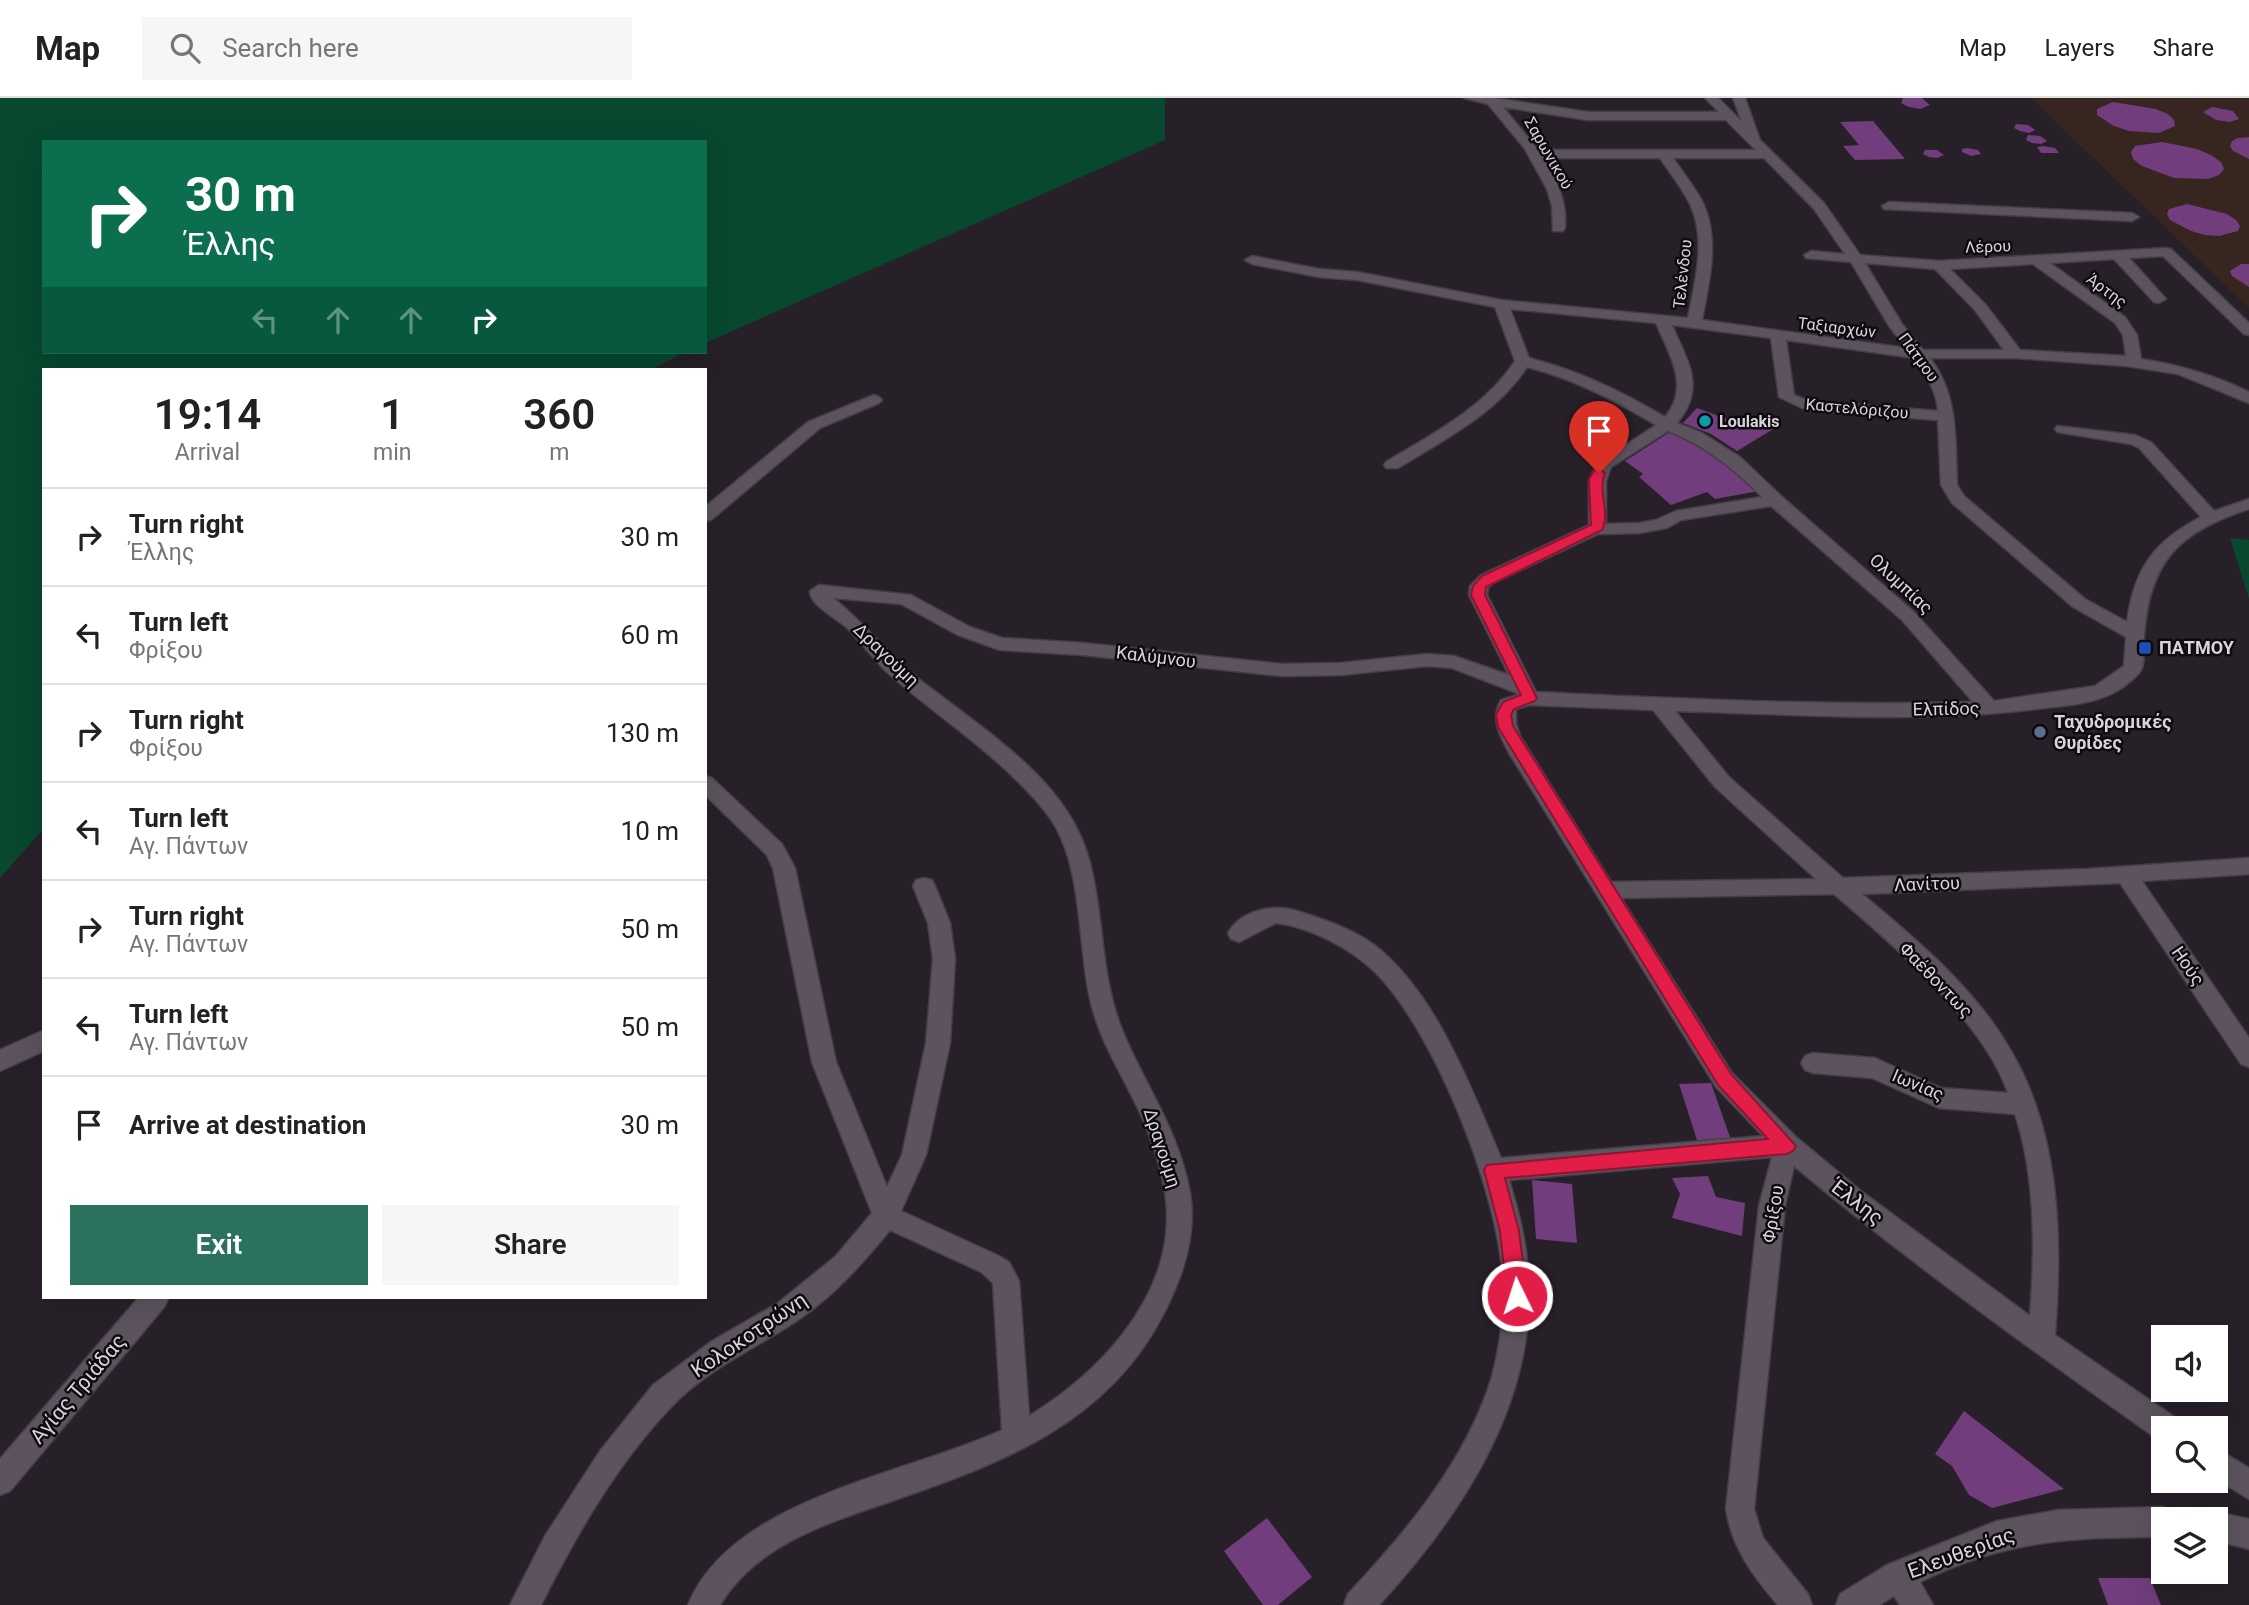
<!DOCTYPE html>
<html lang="en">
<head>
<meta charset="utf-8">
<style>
	:root { --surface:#fff; --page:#f6f6f6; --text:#222; --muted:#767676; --line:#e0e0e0; --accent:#2b725e }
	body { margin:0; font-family:Roboto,sans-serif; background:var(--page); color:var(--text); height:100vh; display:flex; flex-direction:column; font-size:26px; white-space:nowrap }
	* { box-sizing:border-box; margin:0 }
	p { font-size:23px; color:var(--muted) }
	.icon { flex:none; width:38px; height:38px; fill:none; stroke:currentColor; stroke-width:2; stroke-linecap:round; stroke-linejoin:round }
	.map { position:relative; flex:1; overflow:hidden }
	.details { position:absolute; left:42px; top:270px; width:665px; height:931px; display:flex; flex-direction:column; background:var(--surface); border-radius:0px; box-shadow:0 7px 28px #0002 }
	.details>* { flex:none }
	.hud { position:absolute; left:42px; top:42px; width:665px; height:214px; border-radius:0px; box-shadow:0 7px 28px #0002; background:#0b6e4f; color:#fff; overflow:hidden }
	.fabs { position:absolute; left:2151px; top:1227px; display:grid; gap:14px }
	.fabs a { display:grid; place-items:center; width:77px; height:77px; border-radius:0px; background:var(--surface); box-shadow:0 7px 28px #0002; font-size:35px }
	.pin { position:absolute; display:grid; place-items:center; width:60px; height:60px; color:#fff; margin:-72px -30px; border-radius:50% 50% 50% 0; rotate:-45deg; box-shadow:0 0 7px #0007 }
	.pin .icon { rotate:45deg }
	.me { position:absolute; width:77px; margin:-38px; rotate:356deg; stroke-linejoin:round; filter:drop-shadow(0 0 5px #0008) }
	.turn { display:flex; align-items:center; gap:24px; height:147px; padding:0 28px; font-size:32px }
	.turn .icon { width:91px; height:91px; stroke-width:2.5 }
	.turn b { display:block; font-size:49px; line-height:60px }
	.lanes { display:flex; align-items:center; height:66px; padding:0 28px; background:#0003; justify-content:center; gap:35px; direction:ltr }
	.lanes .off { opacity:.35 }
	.eta { display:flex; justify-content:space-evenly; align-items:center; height:119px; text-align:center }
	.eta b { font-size:42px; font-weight:600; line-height:49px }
	.button { display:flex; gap:14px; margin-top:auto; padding:14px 28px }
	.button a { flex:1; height:80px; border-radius:0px; background:var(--accent); color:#fff; font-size:28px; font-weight:600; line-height:80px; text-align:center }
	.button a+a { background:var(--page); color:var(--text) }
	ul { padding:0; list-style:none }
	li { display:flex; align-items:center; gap:21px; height:98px; padding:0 28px; border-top:2px solid var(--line) }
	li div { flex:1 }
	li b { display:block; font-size:26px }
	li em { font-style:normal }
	header { display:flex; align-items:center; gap:42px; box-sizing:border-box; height:98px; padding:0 35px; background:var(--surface); border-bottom:2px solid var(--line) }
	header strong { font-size:33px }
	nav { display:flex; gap:38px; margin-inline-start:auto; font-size:24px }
	.search { width:490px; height:63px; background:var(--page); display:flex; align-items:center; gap:18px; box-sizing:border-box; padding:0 24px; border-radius:0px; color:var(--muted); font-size:26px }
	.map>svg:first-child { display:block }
	.industrial { fill:#37251f }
	.green { fill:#07482f }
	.building { fill:#713d7c }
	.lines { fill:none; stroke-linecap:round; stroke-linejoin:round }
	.minor-casing { stroke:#443e46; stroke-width:3 }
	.minor { fill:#5c535e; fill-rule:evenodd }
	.route { fill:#e11d48; stroke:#92132f; stroke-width:2 }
	.culture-dot { fill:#0f9aa8; stroke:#0e0b0f; stroke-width:2.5 }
	.transit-dot { fill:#1a4fb4; stroke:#0e0b0f; stroke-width:2.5 }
	.service-dot { fill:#5c6f8a; stroke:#0e0b0f; stroke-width:2.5 }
	.labels { text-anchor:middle; stroke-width:5; stroke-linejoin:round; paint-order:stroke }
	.far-street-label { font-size:16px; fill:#d9d4da; stroke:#0e0b0f }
	.far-poi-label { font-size:16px; font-weight:bold; fill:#d9d4da; stroke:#0e0b0f; text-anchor:start }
	.street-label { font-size:18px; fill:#d9d4da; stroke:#0e0b0f }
	.poi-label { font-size:18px; font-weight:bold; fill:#d9d4da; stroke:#0e0b0f; text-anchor:start }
	.near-street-label { font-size:21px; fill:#d9d4da; stroke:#0e0b0f }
</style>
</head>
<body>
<header>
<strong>Map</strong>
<div class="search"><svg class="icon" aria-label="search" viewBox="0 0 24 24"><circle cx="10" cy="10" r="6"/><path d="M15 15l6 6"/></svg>Search here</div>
<nav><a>Map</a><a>Layers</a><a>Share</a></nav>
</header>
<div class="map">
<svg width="2249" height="1507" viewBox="0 0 2249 1507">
	<rect width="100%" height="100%" fill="#272029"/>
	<path class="industrial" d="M2031 0H2249V210Z"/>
	<path class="green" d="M0 0H1165V42L705 245V44H44V254H685L652 271H44V730L0 780Z
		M2230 440 2249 442V501Z"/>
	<path class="building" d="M1903 0H1922L1930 7 1920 11 1909 9 1901 5Z
		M2113 4 2156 11 2168 16 2174 22 2175 28 2159 35 2129 33 2114 28 2097 17V11Z
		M2212 9 2233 13 2239 21 2230 24 2216 22 2203 14Z
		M1873 23 1905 61 1855 62 1843 48 1859 47 1840 24Z
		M2016 26 2028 27 2035 32 2029 35 2020 33 2014 30Z
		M2028 37 2040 38 2047 43 2041 46 2032 45 2026 42Z
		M2249 39V61L2233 53 2230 48 2232 43 2238 40Z
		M2162 44 2197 51 2211 57 2221 64 2224 71 2219 77 2208 81 2174 80 2142 68 2133 61 2131 54 2135 48Z
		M2043 48 2055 50 2059 55H2041L2037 49Z
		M1967 50 1978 52 1981 56 1971 58 1962 54V51Z
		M1925 52H1937L1944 57 1937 60 1929 59 1923 56Z
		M2187 106 2227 116 2236 122 2240 128 2238 133 2219 138 2205 137 2191 133 2170 122 2167 116 2169 111Z
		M2241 166H2249V189L2232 178 2230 173Z
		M1697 310 1727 321 1730 318 1775 330 1737 353 1711 336 1683 325Z
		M1670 334 1714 353 1759 393 1715 401 1707 394 1671 407 1639 379 1643 376 1625 363Z
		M1711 985 1731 1042H1697L1679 986Z
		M1708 1078 1716 1099 1745 1105 1742 1138 1672 1120 1680 1096 1672 1080Z
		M1532 1082 1572 1086 1577 1145 1536 1141Z
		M1964 1313 2064 1391 1992 1410 1969 1397 1952 1368 1935 1356Z
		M1267 1420 1312 1479 1278 1507H1263L1224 1453Z
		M2098 1480H2150L2161 1507H2108Z"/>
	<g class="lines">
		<defs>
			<path id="minor" d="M1464 0H1493L1588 14H1719L1705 0H1718L1742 24 1733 0H1745L1760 42 1824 105 1860 157 1939 163 2166 150 2171 151 2249 225V237L2244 236 2163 158 2129 160 2166 201 2159 205 2154 204 2114 161 2050 165 2125 219 2137 237 2141 261C2180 267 2214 277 2249 294V305L2178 276 2127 268 2015 260H1930C1959 297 1955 343 1957 387L1964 398 2085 501 2127 524C2134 471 2154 443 2201 419L2139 350 2131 346 2057 334 2055 331 2057 328 2135 337 2151 344 2214 413 2249 401V411C2178 434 2149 464 2144 539 2143 550 2146 567 2139 575 2131 584 2120 592 2109 597 2087 607 2059 608 2036 611 1917 626 1794 616 1675 613L1729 679 1843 780 2088 771 2249 760V776L2142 783 2249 940V969L2241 966 2120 785 1862 796C1916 841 1976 891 2011 953 2061 1039 2062 1141 2055 1237L2176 1320 2180 1330H2163V1343L2156 1340C2033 1253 1910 1165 1794 1068L1785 1108 1754 1411 1763 1440 1808 1496 1812 1507H1778C1753 1478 1732 1450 1726 1411L1759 1108 1772 1059 1509 1082C1520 1117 1529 1154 1529 1192 1531 1313 1458 1421 1379 1507H1344L1348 1496C1406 1434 1465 1364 1491 1282 1501 1247 1505 1208 1502 1172 1495 1088 1434 933 1375 874 1350 850 1310 829 1276 825L1239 844 1231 841 1228 835C1240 813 1272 806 1294 812 1320 820 1350 830 1373 846 1436 894 1471 990 1501 1060L1763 1038 1716 989 1509 655C1500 637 1490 622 1501 602L1518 597 1517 595 1452 570 1427 568 1341 577 1282 578 1083 557 1000 552 958 537 901 506 833 500C859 520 879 546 903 568 966 622 1061 672 1087 755 1105 813 1099 877 1123 934 1146 989 1179 1033 1190 1095 1197 1137 1183 1178 1164 1215 1107 1327 1001 1365 889 1404 827 1425 756 1447 720 1507H688C732 1400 905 1377 1002 1332L993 1185 981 1174 890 1132C862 1166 832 1200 795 1224 754 1251 706 1272 672 1308 618 1364 576 1437 541 1507H510L545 1438 600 1353 653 1287 712 1243 778 1205 836 1158 872 1115 812 964 773 770 767 757 705 697V678L712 680 782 746 795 770 836 964 887 1089 902 1057 926 945 933 861 928 825 913 788 916 782 924 780 932 782 935 788 950 825 955 861 950 945 926 1057 901 1113 999 1158 1009 1164 1019 1183 1029 1318C1095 1278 1165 1207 1167 1123 1168 1090 1157 1056 1145 1026 1128 985 1101 948 1091 905 1077 848 1084 769 1050 720 1035 699 1015 680 996 663 961 632 923 606 889 576 873 561 861 544 846 529 836 520 809 506 810 493L819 487 911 497 970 529 1002 540 1083 545 1282 566 1341 565 1427 556 1454 558 1509 577 1469 497 1470 488 1481 477 1589 427V383L1597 366 1656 327C1614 302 1574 281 1527 269 1496 316 1445 341 1398 370H1386L1384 367 1386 364C1434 335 1484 310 1515 263L1495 209 1357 182 1319 179 1252 166 1245 162 1252 158 1319 171 1357 174 1501 202 1688 220C1695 183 1707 142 1690 106 1682 90 1670 75 1660 60H1543C1557 82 1567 103 1565 130L1563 133H1553L1552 108 1547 91 1525 51 1488 6ZM1503 9 1588 22H1726L1756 52H1538ZM1673 60H1764L1814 111 1845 156 1811 153 1804 157 1806 160 1851 164 1889 228 1906 250 1702 222C1709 184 1720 142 1703 105 1695 89 1683 75 1673 60ZM1865 165 1935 171 1975 212 2004 252H1923L1902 226ZM2033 166 2115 225 2123 237 2126 258 2020 252 1985 206 1950 171ZM1510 211 1656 225C1669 256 1691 289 1665 319 1618 292 1582 274 1529 260ZM1672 227 1771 240 1779 299 1806 312 1938 322 1941 387 1952 405 2073 509 2126 539 2124 568 2095 588 1994 603 1914 514 1781 398 1740 359 1702 335 1677 325C1707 289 1687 263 1672 227ZM1786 242 1914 260C1925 274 1937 294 1938 313L1809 303 1794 297ZM1668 333C1706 348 1734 371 1762 399L1676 413 1656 422 1639 425 1606 426V383L1611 369ZM1771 408 1902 522 1973 604C1828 608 1681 601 1536 594L1487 497 1488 490 1493 485 1598 436 1639 435 1667 430 1681 422ZM1530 607 1653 612 1715 689 1816 781 1611 784 1520 638 1516 626V611ZM1834 796C1892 846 1983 922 2008 995L1941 990 1875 960 1813 955 1805 958 1801 965 1805 972 1813 975 1872 980 1939 1010 2015 1016C2036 1079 2035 1153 2030 1218L1861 1093 1796 1039 1732 975 1621 800Z
				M1889 104 2132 115 2139 119 2132 123 1884 111 1882 108Z
				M874 297 879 299 882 302 879 305 820 330 711 422 705 423V409L808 324Z
				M44 932V953L0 973V952Z
				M139 1199H169L165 1208 10 1393 0 1397V1361Z
				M2216 1350 2249 1370V1401L2216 1381Z
				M2163 1409 2173 1414 2176 1421H2163V1439C2071 1439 2005 1442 1920 1484L1933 1507H1900L1894 1498 1879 1507H1836L1840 1496 1887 1467 1997 1423 2058 1412Z
				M2216 1414 2249 1421V1451L2216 1443V1421H2205Z"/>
		</defs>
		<use href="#minor" class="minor-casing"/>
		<use href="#minor" class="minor"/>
	</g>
	<path class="route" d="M1599 371 1605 375C1597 393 1611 414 1602 432L1486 489 1485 497 1537 600 1535 603 1514 611 1511 617 1513 628 1731 976 1796 1048 1793 1053 1787 1056 1505 1080 1519 1133 1527 1198 1524 1205 1517 1208 1510 1205 1507 1198 1500 1133 1484 1072 1487 1067 1768 1041 1718 987 1498 629 1496 617 1503 604 1521 597 1471 497 1473 488 1482 478 1591 427 1589 382 1594 372Z"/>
	<circle class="culture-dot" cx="1705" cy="323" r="7"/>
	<rect class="transit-dot" x="2138" y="543" width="14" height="14" rx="3.5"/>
	<circle class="service-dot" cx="2040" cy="634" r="7"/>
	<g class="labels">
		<g class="far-street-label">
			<text transform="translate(1549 55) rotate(60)" y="6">Σαρωνικού</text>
			<text transform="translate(1988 148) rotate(-2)" y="6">Λέρου</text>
			<text transform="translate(1682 176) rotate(-84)" y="6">Τελένδου</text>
			<text transform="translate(2107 192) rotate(37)" y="6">Άρτης</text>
			<text transform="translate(1837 229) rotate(7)" y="6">Ταξιαρχών</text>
			<text transform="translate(1919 259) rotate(54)" y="6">Πάτμου</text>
			<text transform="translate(1857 310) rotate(5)" y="6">Καστελόριζου</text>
		</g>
		<g class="far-poi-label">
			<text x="1719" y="329">Loulakis</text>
		</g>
		<g class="street-label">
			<text transform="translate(1901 486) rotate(43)" y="6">Ολυμπίας</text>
			<text transform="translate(886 557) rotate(44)" y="6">Δραγούμη</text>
			<text transform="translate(1156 559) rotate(7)" y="6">Καλύμνου</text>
			<text transform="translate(1946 611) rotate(-1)" y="6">Ελπίδος</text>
			<text transform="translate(1927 786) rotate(-2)" y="6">Λανίτου</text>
			<text transform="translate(2188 868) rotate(56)" y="6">Ηούς</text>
			<text transform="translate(1936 882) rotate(46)" y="6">Φαέθοντως</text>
			<text transform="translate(1918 987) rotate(23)" y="6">Ιωνίας</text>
			<text transform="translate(1162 1050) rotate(72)" y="6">Δραγούμη</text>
			<text transform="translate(1773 1116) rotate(-81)" y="6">Φρίξου</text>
		</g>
		<g class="poi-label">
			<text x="2159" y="556">ΠΑΤΜΟΥ</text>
			<text x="2054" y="630">Ταχυδρομικές<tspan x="2054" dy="21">Θυρίδες</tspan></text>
		</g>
		<g class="near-street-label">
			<text transform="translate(1857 1104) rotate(38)" y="7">Έλλης</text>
			<text transform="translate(749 1237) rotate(-34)" y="7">Κολοκοτρώνη</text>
			<text transform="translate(78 1291) rotate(-50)" y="7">Αγίας Τριάδας</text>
			<text transform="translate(1961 1455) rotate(-20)" y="7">Ελευθερίας</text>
		</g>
	</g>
</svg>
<div class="fabs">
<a><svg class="icon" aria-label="sound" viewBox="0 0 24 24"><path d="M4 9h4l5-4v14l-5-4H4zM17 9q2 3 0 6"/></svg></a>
<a><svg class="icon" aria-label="search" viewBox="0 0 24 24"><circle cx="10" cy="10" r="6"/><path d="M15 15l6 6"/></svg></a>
<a><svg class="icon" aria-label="layers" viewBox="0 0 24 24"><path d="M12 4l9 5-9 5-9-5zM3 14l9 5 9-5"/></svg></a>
</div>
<div class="pin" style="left:1599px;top:375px;background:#d93025"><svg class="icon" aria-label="arrive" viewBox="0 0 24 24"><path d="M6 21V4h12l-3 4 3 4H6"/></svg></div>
<svg class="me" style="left:1517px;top:1198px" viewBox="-20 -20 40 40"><circle r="17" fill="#e11d48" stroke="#fff" stroke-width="3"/><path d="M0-11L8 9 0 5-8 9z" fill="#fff"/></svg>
<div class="hud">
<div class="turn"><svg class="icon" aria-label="right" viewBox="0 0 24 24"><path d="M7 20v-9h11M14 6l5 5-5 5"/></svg><div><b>30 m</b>Έλλης</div></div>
<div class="lanes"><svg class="icon off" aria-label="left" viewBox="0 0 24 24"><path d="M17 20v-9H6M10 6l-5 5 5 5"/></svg><svg class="icon off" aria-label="ahead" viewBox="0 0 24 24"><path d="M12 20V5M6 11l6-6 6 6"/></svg><svg class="icon off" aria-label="ahead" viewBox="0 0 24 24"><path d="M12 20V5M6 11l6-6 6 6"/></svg><svg class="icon" aria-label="right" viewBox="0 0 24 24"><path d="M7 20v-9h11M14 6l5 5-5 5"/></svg></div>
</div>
<section class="details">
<div class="eta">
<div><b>19:14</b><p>Arrival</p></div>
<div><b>1</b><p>min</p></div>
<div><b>360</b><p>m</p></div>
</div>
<ul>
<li><svg class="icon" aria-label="right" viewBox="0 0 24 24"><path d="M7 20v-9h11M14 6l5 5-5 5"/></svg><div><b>Turn right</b><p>Έλλης</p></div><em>30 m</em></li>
<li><svg class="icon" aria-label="left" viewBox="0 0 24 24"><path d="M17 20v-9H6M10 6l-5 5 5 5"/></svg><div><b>Turn left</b><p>Φρίξου</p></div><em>60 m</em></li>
<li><svg class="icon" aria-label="right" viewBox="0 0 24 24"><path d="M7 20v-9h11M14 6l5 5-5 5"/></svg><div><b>Turn right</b><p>Φρίξου</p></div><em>130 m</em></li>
<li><svg class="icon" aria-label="left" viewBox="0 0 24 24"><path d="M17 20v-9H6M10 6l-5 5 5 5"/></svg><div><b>Turn left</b><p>Αγ. Πάντων</p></div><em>10 m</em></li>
<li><svg class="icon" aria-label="right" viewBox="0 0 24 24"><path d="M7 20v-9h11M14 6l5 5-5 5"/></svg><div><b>Turn right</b><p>Αγ. Πάντων</p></div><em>50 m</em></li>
<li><svg class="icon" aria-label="left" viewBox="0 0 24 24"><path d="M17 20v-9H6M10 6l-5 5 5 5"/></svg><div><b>Turn left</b><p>Αγ. Πάντων</p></div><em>50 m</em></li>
<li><svg class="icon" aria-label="arrive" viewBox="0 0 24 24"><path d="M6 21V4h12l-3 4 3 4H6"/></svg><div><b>Arrive at destination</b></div><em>30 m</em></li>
</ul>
<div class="button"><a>Exit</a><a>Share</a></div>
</section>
</div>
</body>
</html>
